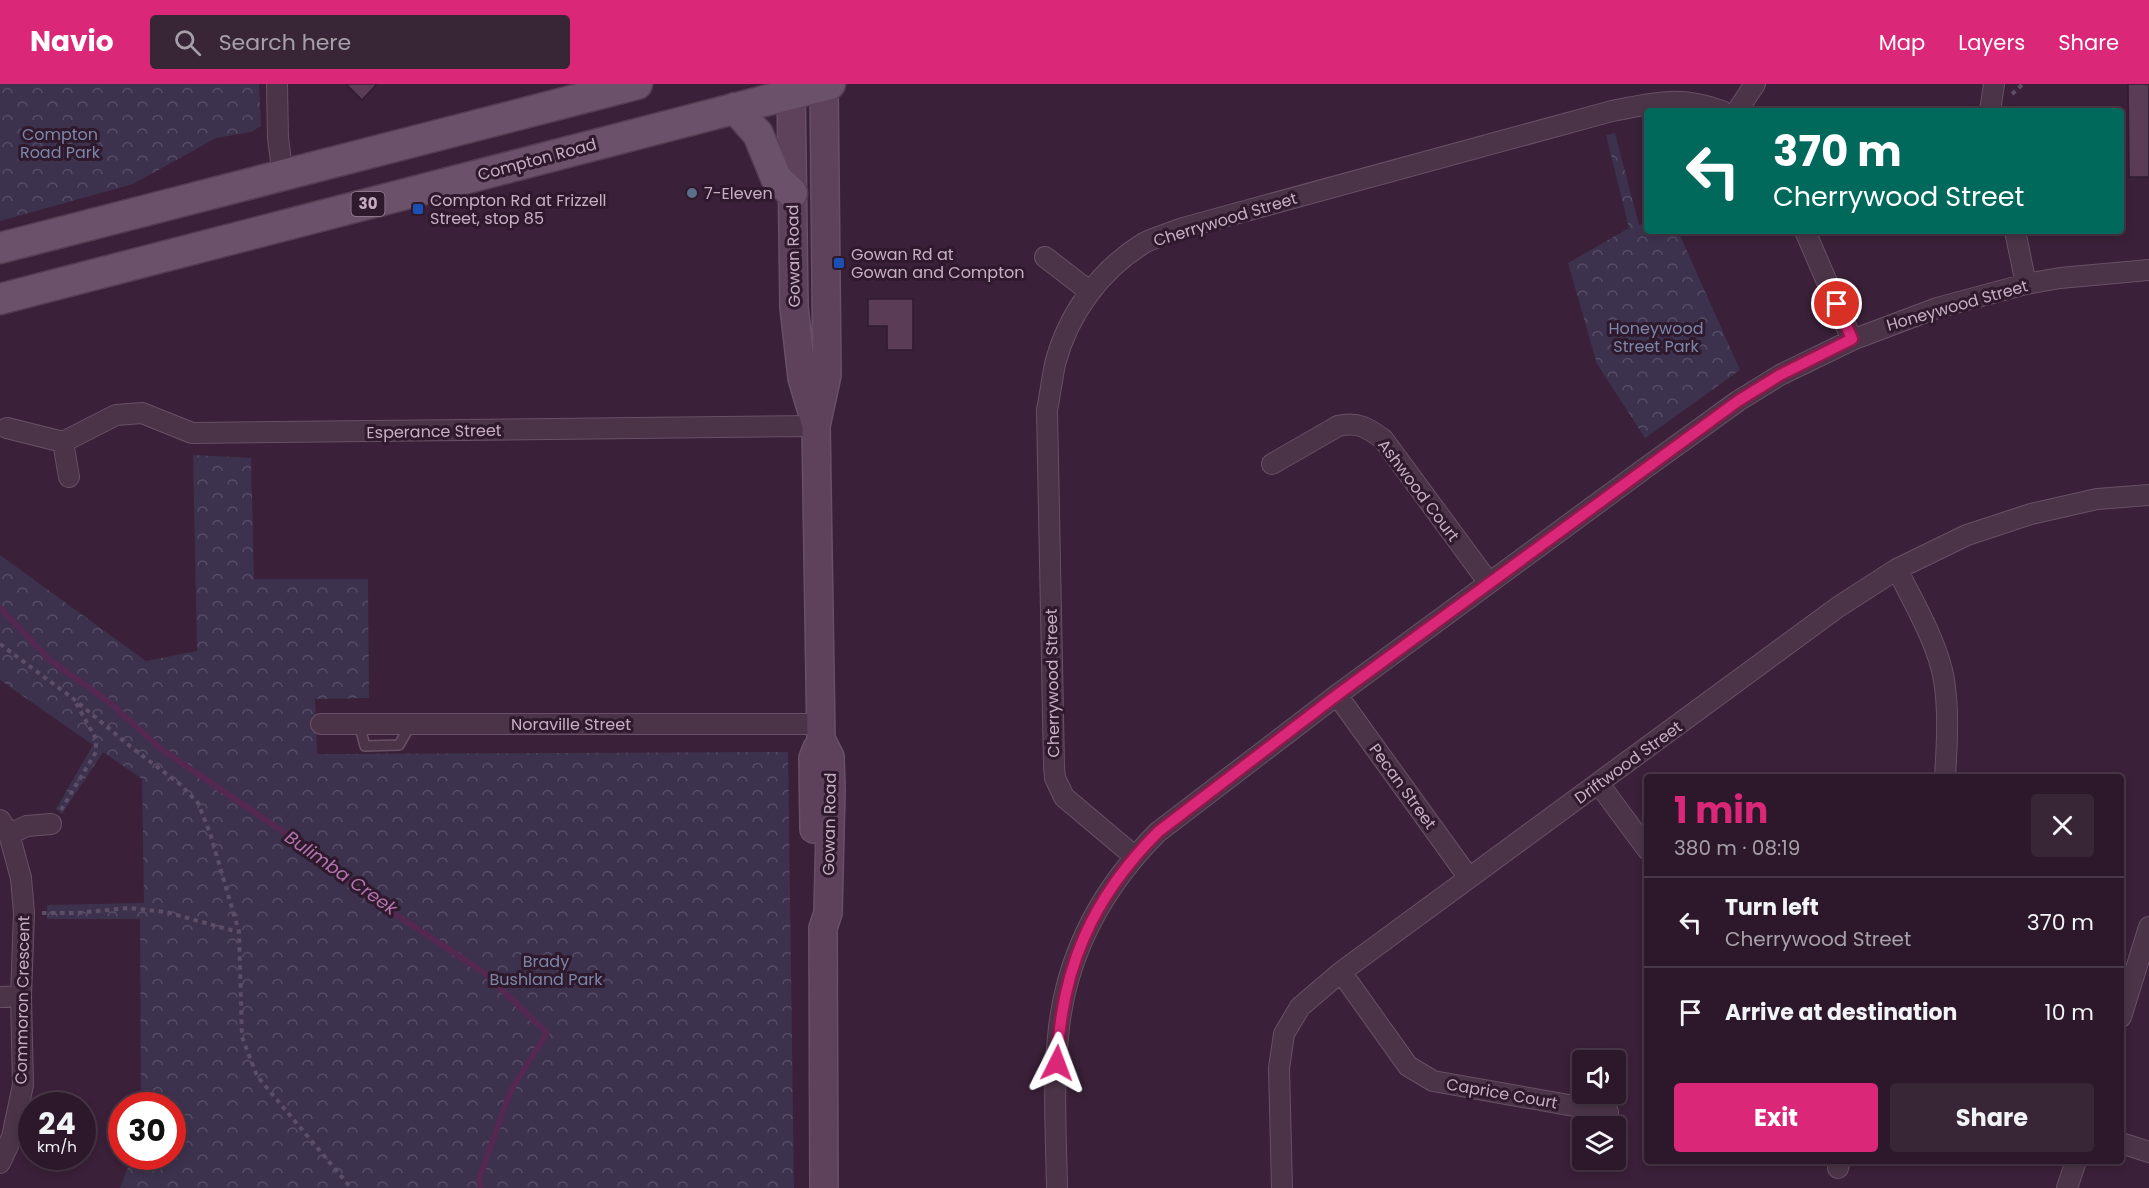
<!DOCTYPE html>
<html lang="en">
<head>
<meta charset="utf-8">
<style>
	:root { --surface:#2c182a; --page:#382536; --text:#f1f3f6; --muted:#a6a0a8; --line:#483747; --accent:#db2777 }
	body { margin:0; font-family:Poppins,sans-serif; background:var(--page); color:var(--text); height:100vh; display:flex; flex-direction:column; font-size:22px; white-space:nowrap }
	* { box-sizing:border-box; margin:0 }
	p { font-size:20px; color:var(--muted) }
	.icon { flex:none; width:33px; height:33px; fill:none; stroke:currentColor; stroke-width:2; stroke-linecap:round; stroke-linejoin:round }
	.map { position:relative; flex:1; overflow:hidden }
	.drawer { position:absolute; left:1644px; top:690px; width:480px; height:390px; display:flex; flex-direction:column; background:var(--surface); border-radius:6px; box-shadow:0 3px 9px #0003,0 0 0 2px var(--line) }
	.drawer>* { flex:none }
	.top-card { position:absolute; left:1644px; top:24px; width:480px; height:126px; border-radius:6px; box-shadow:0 3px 9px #0003,0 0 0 2px var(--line); background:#00695c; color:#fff; overflow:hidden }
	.controls { position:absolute; left:1572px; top:966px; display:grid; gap:12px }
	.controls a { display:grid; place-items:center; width:54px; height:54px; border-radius:6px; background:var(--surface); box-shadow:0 3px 9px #0003,0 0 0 2px var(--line); font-size:30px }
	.speed { position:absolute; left:18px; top:1008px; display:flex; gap:12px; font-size:30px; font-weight:700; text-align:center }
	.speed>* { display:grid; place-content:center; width:78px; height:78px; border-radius:50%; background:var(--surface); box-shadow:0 3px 9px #0003,0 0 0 2px var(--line); line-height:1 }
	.speed small { font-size:15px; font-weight:400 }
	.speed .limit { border:9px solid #d22; background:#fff; color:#111 }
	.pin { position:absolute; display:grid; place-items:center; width:51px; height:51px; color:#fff; margin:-26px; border:3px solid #fff; border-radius:50%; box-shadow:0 2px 6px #0007 }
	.me { position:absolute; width:66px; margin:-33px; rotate:3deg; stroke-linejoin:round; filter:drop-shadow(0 0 4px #0008) }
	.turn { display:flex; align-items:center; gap:21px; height:126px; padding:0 30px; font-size:27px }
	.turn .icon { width:78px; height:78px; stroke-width:2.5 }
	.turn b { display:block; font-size:42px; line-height:51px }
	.round { display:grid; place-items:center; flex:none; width:63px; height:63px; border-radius:6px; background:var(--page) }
	.head { display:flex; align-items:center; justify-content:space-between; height:102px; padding:0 30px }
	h1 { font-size:36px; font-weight:700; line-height:45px; color:var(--accent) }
	.action { display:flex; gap:12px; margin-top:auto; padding:12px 30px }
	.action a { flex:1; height:69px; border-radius:6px; background:var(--accent); color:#fff; font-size:24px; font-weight:700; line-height:69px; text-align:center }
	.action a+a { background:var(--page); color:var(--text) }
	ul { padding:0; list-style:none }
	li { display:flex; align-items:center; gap:18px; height:90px; padding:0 30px; border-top:2px solid var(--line) }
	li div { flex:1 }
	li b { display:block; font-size:22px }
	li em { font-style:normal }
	header { display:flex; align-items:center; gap:36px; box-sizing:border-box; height:84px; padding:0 30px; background:var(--accent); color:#fff }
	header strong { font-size:28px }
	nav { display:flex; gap:33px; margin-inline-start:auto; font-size:21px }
	.search { width:420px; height:54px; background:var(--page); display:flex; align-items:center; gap:15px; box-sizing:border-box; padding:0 21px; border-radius:6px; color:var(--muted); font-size:22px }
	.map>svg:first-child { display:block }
	.park { fill:url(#park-crowns) }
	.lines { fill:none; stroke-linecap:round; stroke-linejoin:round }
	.stream { stroke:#552852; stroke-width:6 }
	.building { fill:#5b3c57; stroke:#311b2f; stroke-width:1.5 }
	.lane-casing { stroke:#685166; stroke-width:12 }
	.street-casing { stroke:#685166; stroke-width:22 }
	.secondary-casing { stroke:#685166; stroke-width:30 }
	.primary-casing { stroke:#543d51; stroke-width:33 }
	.path { stroke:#5d4d66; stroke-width:4; stroke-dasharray:4.5 4.5; stroke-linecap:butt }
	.lane { stroke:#4b3448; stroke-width:9 }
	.street { stroke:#4b3448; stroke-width:20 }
	.secondary { stroke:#5e415a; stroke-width:27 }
	.primary { stroke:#6b5169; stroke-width:30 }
	.route-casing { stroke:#8e194d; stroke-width:15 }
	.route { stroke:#db2777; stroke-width:10 }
	.service-dot { fill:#5c6f8a; stroke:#2f192d; stroke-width:2 }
	.transit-dot { fill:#1a4fb4; stroke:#2f192d; stroke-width:2 }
	.labels { text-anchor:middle; stroke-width:6; stroke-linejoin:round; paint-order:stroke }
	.shield { fill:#2f192d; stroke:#998197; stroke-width:1.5 }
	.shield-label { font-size:15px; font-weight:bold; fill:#c7aec4 }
	.park-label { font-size:16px; fill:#7b87a8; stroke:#2f192d }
	.street-label { font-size:16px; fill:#c7aec4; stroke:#2f192d }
	.poi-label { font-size:16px; fill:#c7aec4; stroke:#2f192d; text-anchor:start }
	.water-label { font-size:18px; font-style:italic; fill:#b174ac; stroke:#2f192d }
</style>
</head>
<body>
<header>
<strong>Navio</strong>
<div class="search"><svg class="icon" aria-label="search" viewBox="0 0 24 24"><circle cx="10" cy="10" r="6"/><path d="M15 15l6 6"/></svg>Search here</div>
<nav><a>Map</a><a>Layers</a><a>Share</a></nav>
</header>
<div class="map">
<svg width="2149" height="1104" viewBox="0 0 2149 1104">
	<defs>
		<pattern id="park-crowns" width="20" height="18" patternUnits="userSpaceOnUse" patternTransform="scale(1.5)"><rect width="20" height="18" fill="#3c324e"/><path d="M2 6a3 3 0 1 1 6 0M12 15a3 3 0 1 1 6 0" fill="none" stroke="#574d66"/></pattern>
	</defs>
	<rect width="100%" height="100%" fill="#3a2038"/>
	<path class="park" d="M0 0H259L261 42 251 48 216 54 133 100 0 137Z
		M1615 49 1639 141 1647 139V147H1678L1740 286 1645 354 1597 280 1568 179 1629 144 1606 51Z
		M193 371 251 374 254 495H368L369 614 315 615 317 670 788 668 794 1104H120L132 1073 172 1072V1022L141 1021 140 835H47V821L144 819 142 695 103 668 62 730 56 725 93 661 0 596V471L146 577 197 567Z"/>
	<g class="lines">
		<path class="stream" d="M0 524 51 577 109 618 161 665 282 747 377 818 486 890 547 949 510 1008 479 1096 481 1104"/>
	</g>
	<path class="building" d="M346 0H377L362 16Z
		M2128 0H2149V93H2129Z
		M868 215H913V266H887V242H868Z"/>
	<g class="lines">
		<defs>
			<path id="lane" d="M359 640 365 662 399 661 411 640"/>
			<path id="street" d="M277 0 278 54 283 92
				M1737 27 1755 0
				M1990 27 1994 0
				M1805 147 1852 256
				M2015 147 2026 200
				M1045 173 1089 207
				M7 344 63 358 69 393
				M63 358 116 331 142 329 192 349 816 342
				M1272 380 1338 342C1357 337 1368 344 1383 355L1489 499
				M1897 485C1913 518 1938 559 1944 596 1949 628 1947 660 1945 693
				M1337 611 1469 794
				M321 640H821
				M1599 700 1647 765
				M0 736 9 750 27 742 51 740
				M1134 772 1064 713 1055 694 1054 682 1047 326C1050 311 1052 295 1055 280 1068 230 1100 186 1144 159 1156 153 1171 149 1183 144L1612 27C1656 19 1678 11 1722 27
				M1341 888 1408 982 1433 997 1608 1028
				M0 913 21 912
				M2121 933 2149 843
				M2121 1059 2149 1068
				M0 1079 12 1053 23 1001 21 912 24 829 21 794 9 750
				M1838 1084 1840 1077
				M1057 1104C1056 1054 1053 1003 1058 953 1065 872 1101 805 1158 748L1337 611 1644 385 1738 317 1780 291 1852 256 1937 224 2026 200 2060 194 2149 186
				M1282 1104 1279 984 1284 950 1300 923 1341 888 1838 523 1897 485 1967 451 2031 430 2097 415 2149 411
				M2067 1104 2076 1077"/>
			<path id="secondary" d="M791 0 794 223 802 294 815 338
				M814 745 813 674 817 664
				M824 1104 823 844 828 829 831 706 830 673 821 655 816 342 827 291 824 0"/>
			<path id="primary" d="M735 24 758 50 776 94 792 109
				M0 164 637 0
				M0 215 830 0"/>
		</defs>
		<use href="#lane" class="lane-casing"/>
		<use href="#street" class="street-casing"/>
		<use href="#secondary" class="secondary-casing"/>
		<use href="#primary" class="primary-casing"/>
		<path class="path" d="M2012 10 2023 0
			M0 560 75 616 131 663 181 701 198 719 210 749 239 848 242 953 257 992 351 1104
			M61 726 96 668V655L76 619
			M42 829H77L129 824 166 828 238 848"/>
		<use href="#lane" class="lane"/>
		<use href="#street" class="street"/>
		<use href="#secondary" class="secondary"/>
		<use href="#primary" class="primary"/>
	</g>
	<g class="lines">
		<defs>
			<path id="route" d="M1057 979C1061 885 1092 814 1158 748L1337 611 1738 317 1780 291 1852 255 1837 220"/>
		</defs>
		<use href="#route" class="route-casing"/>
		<use href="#route" class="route"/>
	</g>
	<circle class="service-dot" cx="692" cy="109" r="6"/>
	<g class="transit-dot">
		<rect x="412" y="119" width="12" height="12" rx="3"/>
		<rect x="833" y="173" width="12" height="12" rx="3"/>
	</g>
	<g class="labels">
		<rect class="shield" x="351.5" y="108" width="33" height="24" rx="4.5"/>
		<g class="shield-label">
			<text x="368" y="125">30</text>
		</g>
		<g class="park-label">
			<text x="60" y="56">Compton<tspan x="60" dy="18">Road Park</tspan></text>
			<text x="1656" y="250">Honeywood<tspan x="1656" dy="18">Street Park</tspan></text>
			<text x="546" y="883">Brady<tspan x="546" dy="18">Bushland Park</tspan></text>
		</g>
		<g class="street-label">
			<text transform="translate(537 75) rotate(-15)" y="6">Compton Road</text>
			<text transform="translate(1225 135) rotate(-17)" y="6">Cherrywood Street</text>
			<text transform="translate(793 172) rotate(-91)" y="6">Gowan Road</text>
			<text transform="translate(1957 221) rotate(-16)" y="6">Honeywood Street</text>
			<text transform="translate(434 347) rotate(-1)" y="6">Esperance Street</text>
			<text transform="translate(1419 406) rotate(53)" y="6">Ashwood Court</text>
			<text transform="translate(1052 599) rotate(-91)" y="6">Cherrywood Street</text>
			<text x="571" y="646">Noraville Street</text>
			<text transform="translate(1628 678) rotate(-36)" y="6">Driftwood Street</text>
			<text transform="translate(1403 702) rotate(54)" y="6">Pecan Street</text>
			<text transform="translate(829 740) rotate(-89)" y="6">Gowan Road</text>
			<text transform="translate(22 916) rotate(-89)" y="6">Commoron Crescent</text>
			<text transform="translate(1502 1009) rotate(10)" y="6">Caprice Court</text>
		</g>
		<g class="poi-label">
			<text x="704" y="115">7-Eleven</text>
			<text x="430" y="122">Compton Rd at Frizzell<tspan x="430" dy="18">Street, stop 85</tspan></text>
			<text x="851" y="176">Gowan Rd at<tspan x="851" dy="18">Gowan and Compton</tspan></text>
		</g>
		<g class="water-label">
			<text transform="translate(341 789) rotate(35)" y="6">Bulimba Creek</text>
		</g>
	</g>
</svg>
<div class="controls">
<a><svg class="icon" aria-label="sound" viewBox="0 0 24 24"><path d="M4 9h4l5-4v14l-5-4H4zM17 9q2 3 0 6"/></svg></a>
<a><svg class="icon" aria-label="layers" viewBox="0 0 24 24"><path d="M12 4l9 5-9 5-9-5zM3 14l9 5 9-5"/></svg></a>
</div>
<div class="speed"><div>24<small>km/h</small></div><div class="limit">30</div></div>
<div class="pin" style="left:1837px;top:220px;background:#d93025"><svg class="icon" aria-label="arrive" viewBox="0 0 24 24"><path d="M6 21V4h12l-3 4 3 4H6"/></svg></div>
<svg class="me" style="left:1057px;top:979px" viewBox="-20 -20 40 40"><path d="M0-17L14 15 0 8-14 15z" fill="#db2777" stroke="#fff" stroke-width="4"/></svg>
<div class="top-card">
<div class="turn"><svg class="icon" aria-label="left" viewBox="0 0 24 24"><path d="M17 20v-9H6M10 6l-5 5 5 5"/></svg><div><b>370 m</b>Cherrywood Street</div></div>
</div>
<section class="drawer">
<div class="head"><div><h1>1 min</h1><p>380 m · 08:19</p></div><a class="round"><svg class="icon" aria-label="close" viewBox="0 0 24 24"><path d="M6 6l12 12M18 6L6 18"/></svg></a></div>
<ul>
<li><svg class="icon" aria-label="left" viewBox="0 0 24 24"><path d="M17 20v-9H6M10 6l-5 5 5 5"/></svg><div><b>Turn left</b><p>Cherrywood Street</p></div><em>370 m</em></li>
<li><svg class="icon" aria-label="arrive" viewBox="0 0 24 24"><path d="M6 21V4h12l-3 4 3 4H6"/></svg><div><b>Arrive at destination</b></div><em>10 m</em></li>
</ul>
<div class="action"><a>Exit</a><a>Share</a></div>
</section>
</div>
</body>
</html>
